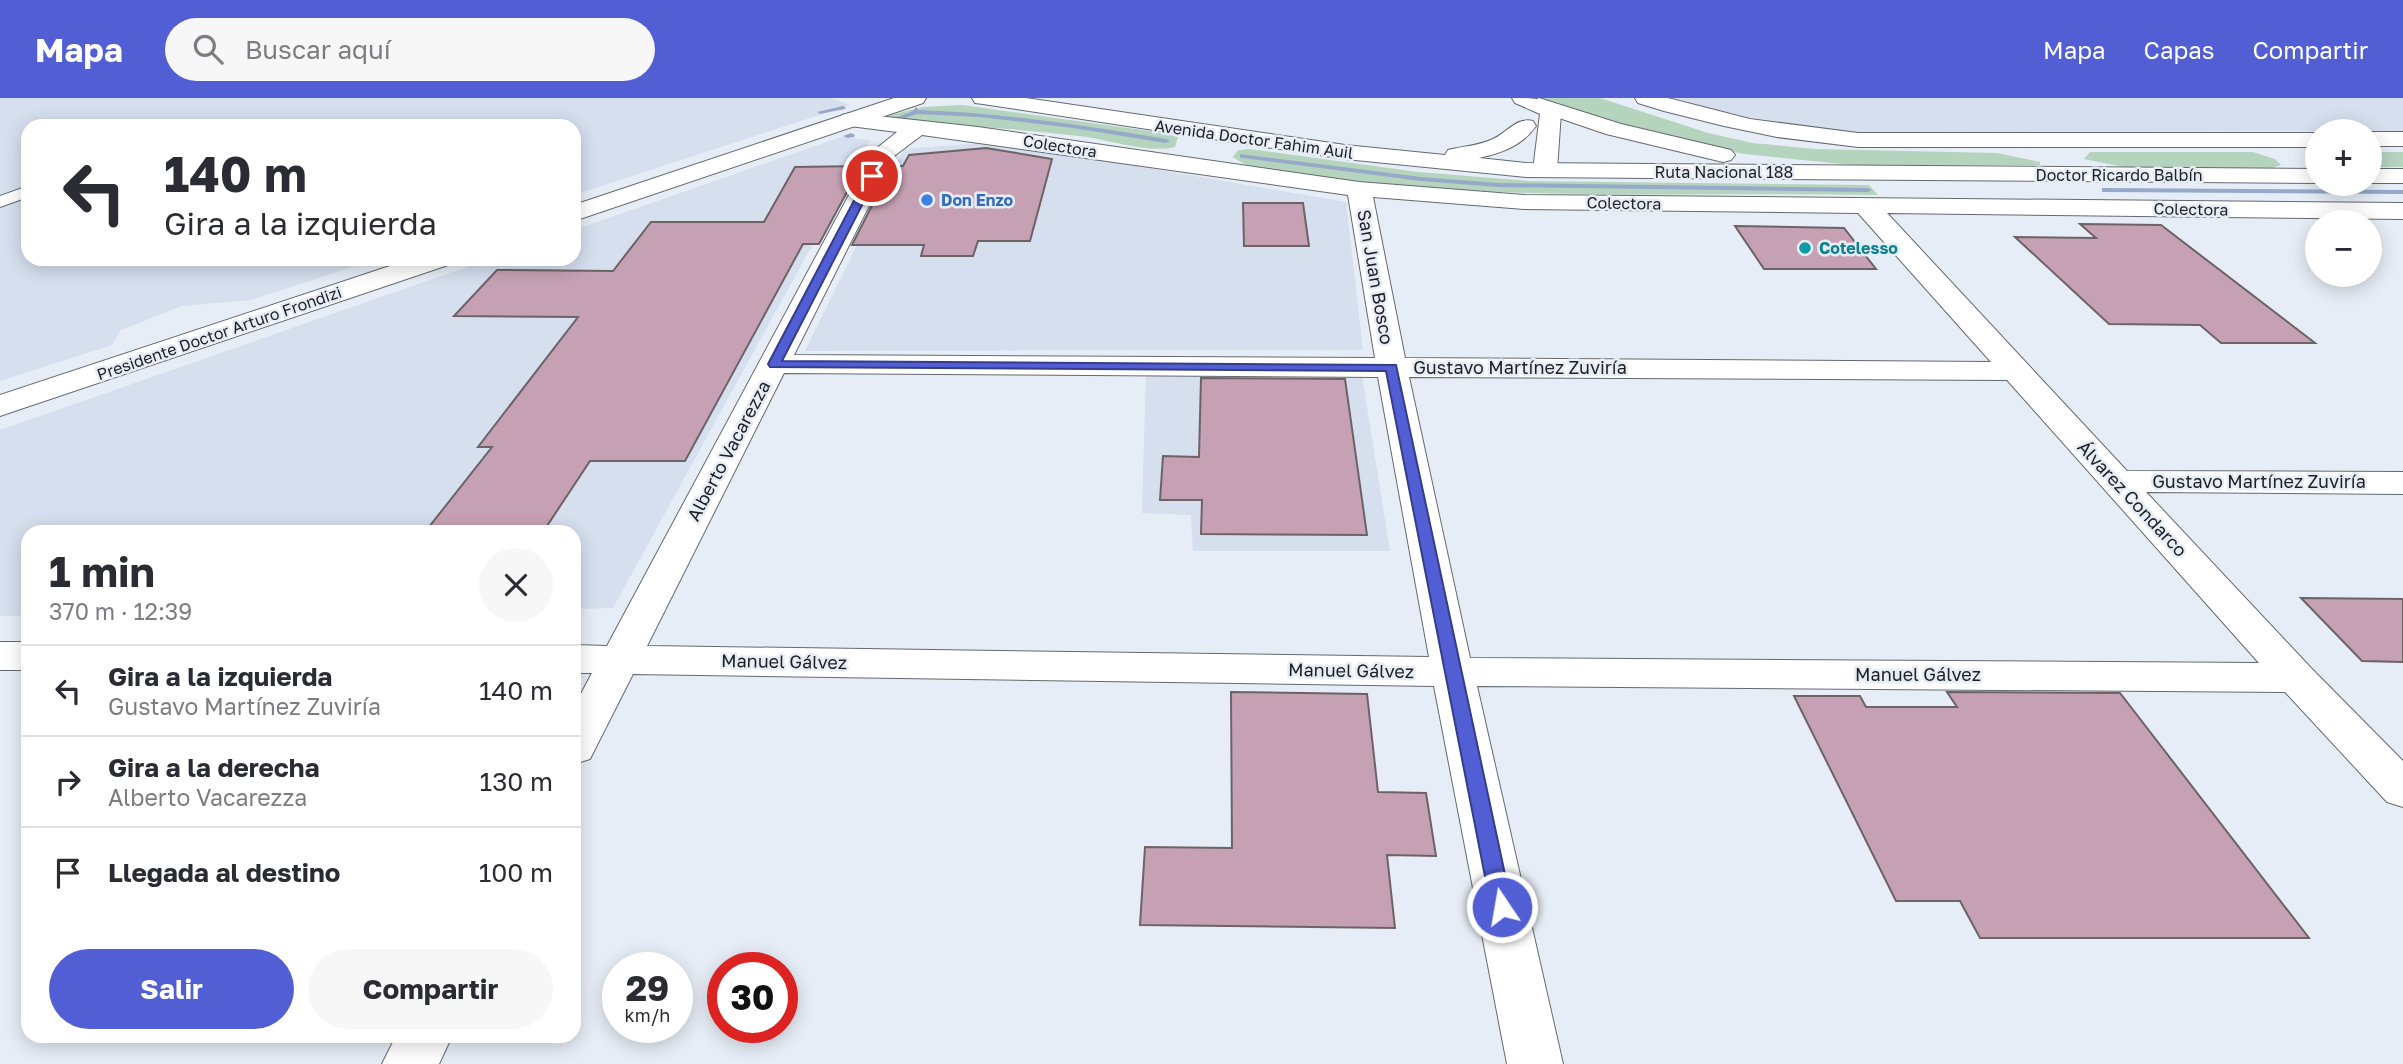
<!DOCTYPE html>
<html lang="es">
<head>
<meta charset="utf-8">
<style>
	:root { --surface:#fff; --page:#f7f7f7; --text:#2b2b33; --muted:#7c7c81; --line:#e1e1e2; --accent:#515ed4 }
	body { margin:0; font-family:"Golos Text",sans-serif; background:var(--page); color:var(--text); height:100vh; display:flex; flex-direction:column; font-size:26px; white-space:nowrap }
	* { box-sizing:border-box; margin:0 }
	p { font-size:23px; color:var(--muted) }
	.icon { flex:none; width:38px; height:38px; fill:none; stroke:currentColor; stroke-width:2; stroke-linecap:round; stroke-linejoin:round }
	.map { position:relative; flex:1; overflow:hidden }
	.side { position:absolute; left:21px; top:427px; width:560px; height:518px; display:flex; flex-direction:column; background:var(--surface); border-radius:21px; box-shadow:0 4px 18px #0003 }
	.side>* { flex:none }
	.hud { position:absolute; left:21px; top:21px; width:560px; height:147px; border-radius:21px; box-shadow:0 4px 18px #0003; background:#fff; color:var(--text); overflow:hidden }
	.buttons { position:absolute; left:2305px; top:21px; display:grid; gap:14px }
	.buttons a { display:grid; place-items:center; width:77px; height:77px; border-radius:50%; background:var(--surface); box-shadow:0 4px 18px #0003; font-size:35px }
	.speed { position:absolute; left:602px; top:854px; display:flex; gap:14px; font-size:35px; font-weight:700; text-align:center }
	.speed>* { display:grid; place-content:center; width:91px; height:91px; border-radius:50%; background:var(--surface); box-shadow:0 4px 18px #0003; line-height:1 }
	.speed small { font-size:18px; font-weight:400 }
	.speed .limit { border:10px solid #d22; background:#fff; color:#111 }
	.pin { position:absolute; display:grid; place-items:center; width:60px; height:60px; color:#fff; margin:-30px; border:4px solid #fff; border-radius:50%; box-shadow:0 2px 7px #0007 }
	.me { position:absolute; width:77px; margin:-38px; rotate:348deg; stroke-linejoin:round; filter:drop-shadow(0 0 5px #0008) }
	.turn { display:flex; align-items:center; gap:24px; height:147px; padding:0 28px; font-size:32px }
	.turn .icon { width:91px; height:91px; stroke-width:2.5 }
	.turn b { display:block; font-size:49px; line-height:60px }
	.round { display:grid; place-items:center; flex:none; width:74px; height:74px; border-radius:37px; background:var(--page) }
	.head { display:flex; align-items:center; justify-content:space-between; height:119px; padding:0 28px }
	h1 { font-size:42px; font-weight:700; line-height:52px }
	.button { display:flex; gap:14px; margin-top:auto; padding:14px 28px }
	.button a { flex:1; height:80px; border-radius:42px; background:var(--accent); color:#fff; font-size:28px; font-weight:700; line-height:80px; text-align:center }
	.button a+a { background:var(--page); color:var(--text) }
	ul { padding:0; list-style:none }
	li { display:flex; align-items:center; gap:21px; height:91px; padding:0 28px; border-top:2px solid var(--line) }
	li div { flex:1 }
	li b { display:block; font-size:26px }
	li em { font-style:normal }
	header { display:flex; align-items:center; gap:42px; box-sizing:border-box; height:98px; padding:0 35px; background:var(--accent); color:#fff }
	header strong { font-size:33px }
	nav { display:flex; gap:38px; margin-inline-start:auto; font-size:24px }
	.search { width:490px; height:63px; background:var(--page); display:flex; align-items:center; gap:18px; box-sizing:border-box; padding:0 24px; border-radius:38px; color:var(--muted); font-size:26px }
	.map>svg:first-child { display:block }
	.built { fill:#d5dfee }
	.green { fill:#b5d4be }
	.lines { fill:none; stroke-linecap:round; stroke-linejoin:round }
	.stream { fill:#96a9c8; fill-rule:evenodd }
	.building { fill:#c6a1b4; stroke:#6c6367; stroke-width:2 }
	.lane-casing { stroke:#646971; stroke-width:2 }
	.street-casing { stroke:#646971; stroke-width:2 }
	.primary-casing { stroke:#646971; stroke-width:2 }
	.highway-casing { stroke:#646971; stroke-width:2 }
	.lane { fill:#fff; fill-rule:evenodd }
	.street { fill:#fff; fill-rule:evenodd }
	.primary { fill:#fff; fill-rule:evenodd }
	.highway { fill:#fff; fill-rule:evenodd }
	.route { fill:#515ed4; stroke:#353d8a; stroke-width:2 }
	.shop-dot { fill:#3f7fe0; stroke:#e7edf6; stroke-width:2.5 }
	.culture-dot { fill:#0f9aa8; stroke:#e7edf6; stroke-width:2.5 }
	.labels { text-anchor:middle; stroke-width:5; stroke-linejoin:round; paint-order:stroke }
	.far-street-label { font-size:16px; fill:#1e2023; stroke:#e7edf6 }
	.far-shop-label { font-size:16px; font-weight:bold; fill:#366cbe; stroke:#e7edf6; text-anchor:start }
	.far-culture-label { font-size:16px; font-weight:bold; fill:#0d838f; stroke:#e7edf6; text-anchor:start }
	.street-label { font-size:18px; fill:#1e2023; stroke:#e7edf6 }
</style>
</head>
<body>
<header>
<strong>Mapa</strong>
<div class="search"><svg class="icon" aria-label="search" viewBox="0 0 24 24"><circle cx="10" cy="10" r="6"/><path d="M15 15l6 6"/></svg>Buscar aquí</div>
<nav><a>Mapa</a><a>Capas</a><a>Compartir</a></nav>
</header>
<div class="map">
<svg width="2403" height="966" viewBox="0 0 2403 966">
	<rect width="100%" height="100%" fill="#e7edf6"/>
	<path class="built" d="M0 0H831L850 7 574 97V28H28V161H377L251 202 182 208 121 232 112 247 0 283Z
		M1676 0H2403V35H2370V33L1822 34 1711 11Z
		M841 39 870 42 613 510 574 511V434H28V518H0V332L490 161H574V132Z
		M995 44 1346 104 1363 252 805 253 904 51Z
		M1146 275 1362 278 1390 453H1193L1191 417 1142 415Z"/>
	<path class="green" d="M1541 0H1600L1708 35 1753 45 1815 51 1997 55 2040 64V67H1852L1744 56 1700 48 1567 11Z
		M962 7 1157 34 1178 39 1175 49C1149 56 1107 41 1079 38 1019 31 960 27 900 24L890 21V17L923 9Z
		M1250 51 1418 74 1528 83 1869 87 1878 97C1691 94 1500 104 1314 79 1288 75 1255 76 1233 59L1238 52Z
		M2090 54H2253L2275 61 2281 67 2272 70 2124 69 2084 61Z
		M2370 54H2403V69H2370Z"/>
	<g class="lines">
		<path class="stream" d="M843 8 846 10 845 11 820 16 817 14Z
			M916 9 919 12C1003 15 1084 27 1166 41L1170 43 1166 45 1073 30 979 19 917 16 896 23 892 21 913 13Z
			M851 35 855 37 854 39 847 40 843 38Z
			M1240 56 1421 79 1498 85 1868 90 1872 92 1868 94 1498 89 1421 83 1243 60H1240Z
			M2102 90 2403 92V96L2105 94H2102Z"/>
	</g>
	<path class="building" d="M986 50 1052 61 1030 143H978L973 158H921L924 147H852L892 68H903L909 57Z
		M861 68 819 146H803L685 363H590L543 434H425L492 349H478L578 219 454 218 497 172 613 173 651 124H764L795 69Z
		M1243 105H1303L1309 148H1244Z
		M2080 126 2161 127 2315 245H2221L2200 227 2109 226 2015 139 2096 140Z
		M1735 128 1844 130 1876 171H1764Z
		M1201 280 1345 281 1367 437 1201 436 1202 402H1160L1163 358 1199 359Z
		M2301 500 2403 501V564L2362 563Z
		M1231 594 1367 596 1378 694 1426 695 1436 758 1387 757 1395 830 1140 827 1145 749 1232 750Z
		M1947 594 2120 595 2309 840H1980L1960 803H1896L1794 598H1860L1866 609H1957Z"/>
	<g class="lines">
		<defs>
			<path id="lane" d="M28 88V99L0 109V98Z"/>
			<path id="street" d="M1635 0H1668L1750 21 1858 35H2317V49H1858L1777 39 1724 28 1664 13 1638 5Z
				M850 15 978 29 1359 84 1524 97 2403 105V121L1887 115 2127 373 2403 374V396L2146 394 2311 570 2403 663V709L2387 704 2285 594 1477 588 1563 966H1507L1434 588 633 576 590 661 574 666V609L592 575H574V547L607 548 872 54 897 34 842 27 839 22 842 17ZM922 37 1348 97 1375 260 794 257 894 58ZM1373 99 1524 111 1858 115 1991 264 1405 260ZM784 275 1378 279 1429 559 647 548ZM1409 279 2007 282 2259 565 1470 560Z
				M2370 34H2403V48H2370Z
				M0 544H28V572H0Z
				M396 938H452L439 966H382Z"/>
			<path id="primary" d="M894 0H926L923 5 574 123V107Z
				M1512 0C1532 0 1549 0 1561 14L1557 72 1553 77H1537L1533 72 1540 16 1515 5Z
				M411 161H452L448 167 0 318V297Z"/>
			<path id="highway" d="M972 0H1026L1345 47 1445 57 1448 52C1463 48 1479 48 1493 41 1508 34 1516 19 1533 23L1536 28C1522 48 1502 55 1479 60L1527 65 2317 71V85L1527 79 1345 61 983 6 975 5Z
				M1539 0 1621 26 1731 52 1735 57 1731 62 1723 64 1606 36 1533 11 1530 6Z
				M2370 71H2403V85H2370Z"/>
		</defs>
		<use href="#lane" class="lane-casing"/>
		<use href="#street" class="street-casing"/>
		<use href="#primary" class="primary-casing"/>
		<use href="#highway" class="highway-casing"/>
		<use href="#lane" class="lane"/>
		<use href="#street" class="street"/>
		<use href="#primary" class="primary"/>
		<use href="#highway" class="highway"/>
	</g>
	<path class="route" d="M872 75 877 78 782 263 1396 267 1512 809 1509 815 1502 818 1494 815 1491 809 1386 273 770 269 768 266 867 78Z"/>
	<circle class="shop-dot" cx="927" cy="102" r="7"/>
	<circle class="culture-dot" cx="1805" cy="150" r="7"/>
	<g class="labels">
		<g class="far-street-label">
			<text transform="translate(1254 41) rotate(8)" y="6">Avenida Doctor Fahim Auil</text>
			<text transform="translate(1060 48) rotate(9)" y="6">Colectora</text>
			<text x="1724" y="80">Ruta Nacional 188</text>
			<text x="2119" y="83">Doctor Ricardo Balbín</text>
			<text transform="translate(1624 105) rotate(1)" y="6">Colectora</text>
			<text transform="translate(2191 111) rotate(1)" y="6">Colectora</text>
			<text transform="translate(219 235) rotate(-19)" y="6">Presidente Doctor Arturo Frondizi</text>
		</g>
		<g class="far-shop-label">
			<text x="941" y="108">Don Enzo</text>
		</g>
		<g class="far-culture-label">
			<text x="1819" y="156">Cotelesso</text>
		</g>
		<g class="street-label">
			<text transform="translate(1375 179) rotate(80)" y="6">San Juan Bosco</text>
			<text x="1520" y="276">Gustavo Martínez Zuviría</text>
			<text transform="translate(729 353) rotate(-62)" y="6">Alberto Vacarezza</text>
			<text x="2259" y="390">Gustavo Martínez Zuviría</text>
			<text transform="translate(2132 401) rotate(47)" y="6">Álvarez Condarco</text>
			<text transform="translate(784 564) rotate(1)" y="6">Manuel Gálvez</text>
			<text transform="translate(1351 573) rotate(1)" y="6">Manuel Gálvez</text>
			<text x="1918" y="583">Manuel Gálvez</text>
		</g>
	</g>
</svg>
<div class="buttons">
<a>+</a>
<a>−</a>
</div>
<div class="speed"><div>29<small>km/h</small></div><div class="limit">30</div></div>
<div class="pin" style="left:872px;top:78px;background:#d93025"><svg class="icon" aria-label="arrive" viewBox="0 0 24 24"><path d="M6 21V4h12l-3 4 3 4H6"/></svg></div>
<svg class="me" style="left:1502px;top:809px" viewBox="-20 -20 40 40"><circle r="17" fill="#515ed4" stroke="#fff" stroke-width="3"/><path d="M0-11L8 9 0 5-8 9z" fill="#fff"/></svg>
<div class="hud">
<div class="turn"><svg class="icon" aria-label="left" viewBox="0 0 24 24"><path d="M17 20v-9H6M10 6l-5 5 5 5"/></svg><div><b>140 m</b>Gira a la izquierda</div></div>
</div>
<section class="side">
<div class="head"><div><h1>1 min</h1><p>370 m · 12:39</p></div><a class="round"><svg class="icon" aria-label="close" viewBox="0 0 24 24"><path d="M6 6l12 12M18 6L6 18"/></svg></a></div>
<ul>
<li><svg class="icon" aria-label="left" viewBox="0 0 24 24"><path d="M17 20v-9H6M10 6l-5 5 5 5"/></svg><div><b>Gira a la izquierda</b><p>Gustavo Martínez Zuviría</p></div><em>140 m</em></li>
<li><svg class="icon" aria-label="right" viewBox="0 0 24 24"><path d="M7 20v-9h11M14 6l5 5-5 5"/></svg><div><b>Gira a la derecha</b><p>Alberto Vacarezza</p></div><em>130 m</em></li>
<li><svg class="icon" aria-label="arrive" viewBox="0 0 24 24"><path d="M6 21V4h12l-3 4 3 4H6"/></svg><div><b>Llegada al destino</b></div><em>100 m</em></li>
</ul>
<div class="button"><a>Salir</a><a>Compartir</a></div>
</section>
</div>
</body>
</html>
